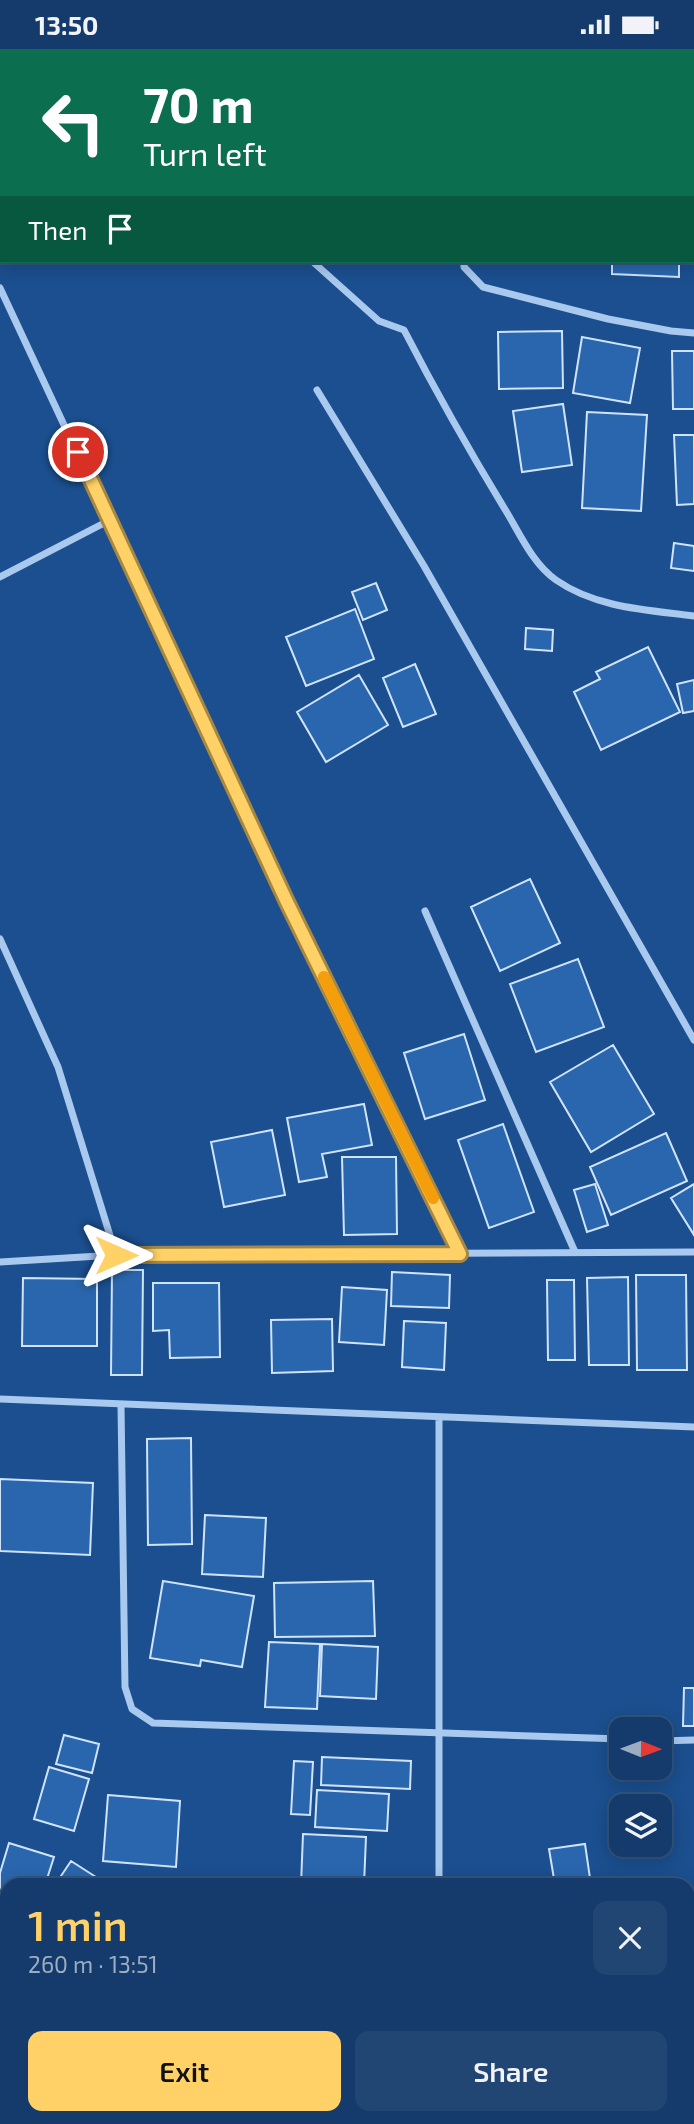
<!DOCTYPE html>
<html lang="en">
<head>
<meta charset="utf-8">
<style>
	:root { --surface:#143b6b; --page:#214673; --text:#f1f3f6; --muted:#9dadc1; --line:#33557e; --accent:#ffd166 }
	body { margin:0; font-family:"Exo 2",sans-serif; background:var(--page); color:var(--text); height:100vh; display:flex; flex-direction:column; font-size:26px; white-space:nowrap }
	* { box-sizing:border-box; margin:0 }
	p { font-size:23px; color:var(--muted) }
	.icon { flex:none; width:38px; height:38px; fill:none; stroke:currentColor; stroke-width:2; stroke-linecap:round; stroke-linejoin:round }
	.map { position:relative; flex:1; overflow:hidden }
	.details { position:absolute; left:0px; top:1829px; width:695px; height:247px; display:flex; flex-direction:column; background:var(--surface); border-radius:21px 21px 0 0; box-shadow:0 4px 18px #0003,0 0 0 2px var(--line) }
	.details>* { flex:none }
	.banner { position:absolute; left:0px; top:0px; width:695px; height:214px; box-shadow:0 4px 18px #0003,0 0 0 2px var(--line); background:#0b6e4f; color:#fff; overflow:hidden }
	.needle { width:46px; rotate:91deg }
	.tools { position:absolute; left:609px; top:1668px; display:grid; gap:14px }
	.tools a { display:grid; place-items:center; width:63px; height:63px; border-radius:14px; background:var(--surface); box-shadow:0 4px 18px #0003,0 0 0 2px var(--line); font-size:35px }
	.pin { position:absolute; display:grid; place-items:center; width:60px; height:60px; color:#fff; margin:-30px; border:4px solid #fff; border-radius:50%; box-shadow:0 2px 7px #0007 }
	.me { position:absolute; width:77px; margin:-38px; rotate:90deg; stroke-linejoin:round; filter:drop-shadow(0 0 5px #0008) }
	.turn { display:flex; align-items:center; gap:24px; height:147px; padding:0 28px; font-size:32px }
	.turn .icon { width:91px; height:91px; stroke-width:2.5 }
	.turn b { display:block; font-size:49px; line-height:60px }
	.then { display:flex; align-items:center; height:66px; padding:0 28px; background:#0003; gap:14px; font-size:26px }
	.round { display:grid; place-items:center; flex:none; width:74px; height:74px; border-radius:14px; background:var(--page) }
	.head { display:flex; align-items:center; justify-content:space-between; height:119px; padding:0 28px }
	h1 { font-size:42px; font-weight:600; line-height:52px; color:var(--accent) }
	.action { display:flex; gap:14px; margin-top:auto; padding:14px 28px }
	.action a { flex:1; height:80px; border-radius:14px; background:var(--accent); color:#111; font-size:28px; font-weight:600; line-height:80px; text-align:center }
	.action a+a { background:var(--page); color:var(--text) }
	.status { display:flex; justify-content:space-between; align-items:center; height:49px; padding:0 35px; background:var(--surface); direction:ltr }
	.status svg { height:19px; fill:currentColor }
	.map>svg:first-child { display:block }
	.building { fill:#2a66ad; stroke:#cfe3fa; stroke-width:2 }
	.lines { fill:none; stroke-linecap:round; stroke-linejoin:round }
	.street { stroke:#a9c9ee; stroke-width:7 }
	.route-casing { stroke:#a68842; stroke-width:18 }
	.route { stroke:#ffd166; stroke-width:12 }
	.slow { stroke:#f59e0b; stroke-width:12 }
</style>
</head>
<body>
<div class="status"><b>13:50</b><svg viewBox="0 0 49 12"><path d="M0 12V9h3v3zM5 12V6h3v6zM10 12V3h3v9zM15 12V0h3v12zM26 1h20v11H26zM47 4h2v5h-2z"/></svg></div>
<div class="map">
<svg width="694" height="2075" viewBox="0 0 694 2075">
	<rect width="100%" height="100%" fill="#1b4f8f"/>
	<path class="building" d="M379 0H440L441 2H375Z
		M612 212H679V228L612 225Z
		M562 282 563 339 499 340 498 283Z
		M582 288 640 299 630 354 573 344Z
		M672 302H694V360H673Z
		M563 355 572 416 522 423 513 362Z
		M587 363 647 366 641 462 582 459Z
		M674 386H694V455L677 456Z
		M674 494 694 497V522L671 519Z
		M376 534 387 561 363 571 352 543Z
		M355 560 374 610 306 637 286 588Z
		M526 579 553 581 552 602 525 600Z
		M648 598 680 663 601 701 574 643 600 630 596 623Z
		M415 615 436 665 403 678 383 629Z
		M359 626 388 676 326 713 297 663Z
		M694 631V662L683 664 677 635Z
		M530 830 560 894 500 922 471 858Z
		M578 910 604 978 536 1003 510 935Z
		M464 985 485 1051 425 1070 404 1004Z
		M613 996 654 1065 591 1103 550 1033Z
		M364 1055 372 1096 322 1105 327 1128 299 1133 287 1069Z
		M503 1075 534 1163 489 1179 458 1091Z
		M272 1081 285 1146 224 1158 211 1093Z
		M666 1084 687 1132 611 1166 590 1118Z
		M342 1108H396L397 1185 344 1186Z
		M595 1135 608 1176 587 1183 574 1141Z
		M694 1135V1186L671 1149Z
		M112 1221H143L142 1326H111Z
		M392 1223 450 1226 449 1259 391 1257Z
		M636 1226H686L687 1321H637Z
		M628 1228 629 1316H589L587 1229Z
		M23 1229 97 1230V1297H22Z
		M547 1231H574L575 1311H548Z
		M153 1234H219L220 1308 170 1309 169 1281 153 1282Z
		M342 1238 387 1241 384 1296 339 1293Z
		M332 1270 333 1322 272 1324 271 1271Z
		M404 1272 446 1274 444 1321 402 1318Z
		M191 1389 192 1495 148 1496 147 1390Z
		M0 1430 93 1434 90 1506 0 1502Z
		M205 1466 266 1469 263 1528 202 1525Z
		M163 1532 254 1547 242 1618 201 1611 200 1617 150 1609Z
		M373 1532 375 1587 275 1588 274 1534Z
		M269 1593 320 1595 317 1660 265 1658Z
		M322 1595 378 1598 376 1650 320 1647Z
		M684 1639H694V1677H683Z
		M64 1686 99 1695 92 1724 56 1715Z
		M322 1708 411 1712 410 1740 321 1736Z
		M294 1712 313 1713 310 1766 291 1765Z
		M49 1718 89 1730 74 1782 34 1770Z
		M317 1741 389 1745 387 1782 315 1778Z
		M108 1746 180 1752 176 1818 103 1812Z
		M303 1785 366 1788 364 1836H301Z
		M9 1794 54 1808 45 1836H7V1869L0 1867V1824Z
		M585 1795 591 1836H555L549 1800Z
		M71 1812 99 1830 95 1836H55Z
		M7 2067V2068H76L74 2075H5Z
		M191 2068H238L236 2075H189Z
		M403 2068H446L444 2075H413L402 2072Z
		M694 2068V2075H660V2069Z"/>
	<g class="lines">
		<path class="street" d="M202 0 203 2
			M511 2 512 0
			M0 74H2
			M312 212 379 272 404 281C436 343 470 403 506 462 520 485 533 515 556 531 596 559 648 561 694 567
			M464 212V218L483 238 608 270 671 282 694 284
			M0 239 286 851 460 1205
			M317 341 424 517 694 991
			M0 528 110 471
			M425 862 575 1203
			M0 890 58 1018 116 1206 0 1213
			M116 1206 694 1203
			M0 1350 694 1378
			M121 1356 125 1638 132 1660 153 1674 621 1690
			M439 1368V1836
			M660 1692 694 1691
			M688 1893H694
			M0 1912 7 1915
			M323 2068 338 2075
			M544 2068 545 2075"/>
	</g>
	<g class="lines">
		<defs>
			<path id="route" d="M78 403 286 851 460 1205 116 1206"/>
		</defs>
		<use href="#route" class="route-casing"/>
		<use href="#route" class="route"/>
		<path class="slow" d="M324 928 433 1149"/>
	</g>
</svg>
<div class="tools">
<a><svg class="needle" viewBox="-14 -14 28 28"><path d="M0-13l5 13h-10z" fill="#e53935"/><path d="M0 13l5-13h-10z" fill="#9dadc1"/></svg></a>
<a><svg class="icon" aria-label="layers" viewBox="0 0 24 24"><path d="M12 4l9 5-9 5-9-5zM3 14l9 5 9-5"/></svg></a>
</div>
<div class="pin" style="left:78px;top:403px;background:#d93025"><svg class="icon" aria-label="arrive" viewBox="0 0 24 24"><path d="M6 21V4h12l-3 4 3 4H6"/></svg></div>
<svg class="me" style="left:116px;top:1206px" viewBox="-20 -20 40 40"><path d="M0-17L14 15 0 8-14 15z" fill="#ffd166" stroke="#fff" stroke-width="4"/></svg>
<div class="banner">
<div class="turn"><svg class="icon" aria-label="left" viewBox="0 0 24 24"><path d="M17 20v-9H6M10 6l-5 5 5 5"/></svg><div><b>70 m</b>Turn left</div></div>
<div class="then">Then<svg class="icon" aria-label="arrive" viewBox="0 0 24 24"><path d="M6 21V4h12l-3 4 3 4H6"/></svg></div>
</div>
<section class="details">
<div class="head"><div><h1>1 min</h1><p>260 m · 13:51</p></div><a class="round"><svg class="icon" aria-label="close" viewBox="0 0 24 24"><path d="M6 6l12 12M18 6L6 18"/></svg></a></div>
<div class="action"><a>Exit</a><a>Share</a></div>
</section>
</div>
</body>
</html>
